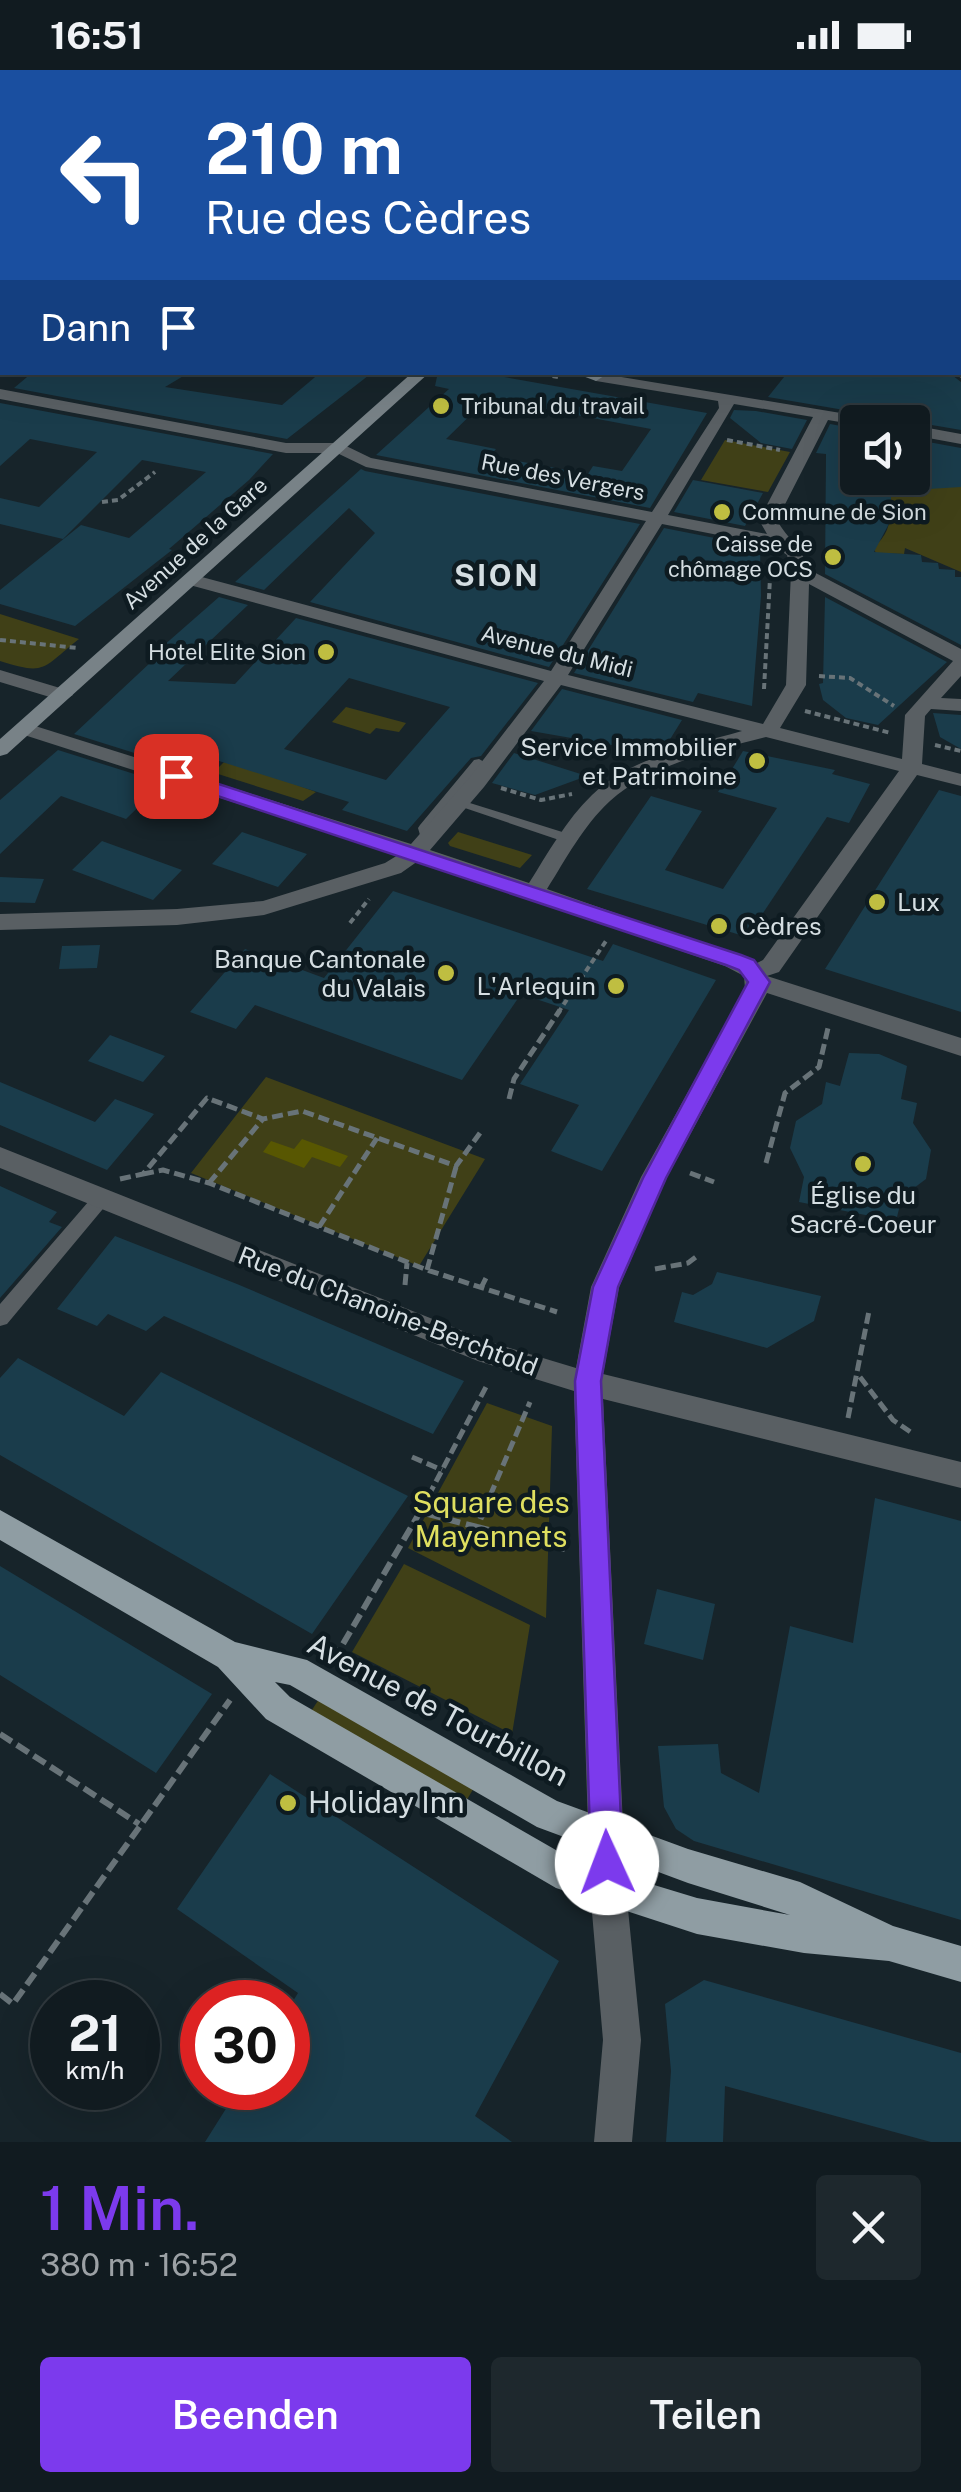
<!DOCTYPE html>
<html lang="de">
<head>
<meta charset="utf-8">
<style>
	:root { --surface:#111b20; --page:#1e282d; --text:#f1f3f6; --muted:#9ca1a5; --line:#30393e; --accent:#7c3aed }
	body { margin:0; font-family:"Public Sans",sans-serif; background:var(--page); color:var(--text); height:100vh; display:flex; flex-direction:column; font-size:38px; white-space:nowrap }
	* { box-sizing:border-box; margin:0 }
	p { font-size:32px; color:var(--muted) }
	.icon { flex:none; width:55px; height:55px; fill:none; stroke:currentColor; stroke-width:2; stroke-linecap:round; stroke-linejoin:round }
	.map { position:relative; height:2072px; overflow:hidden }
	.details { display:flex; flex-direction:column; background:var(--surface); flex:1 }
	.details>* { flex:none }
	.hud { position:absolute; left:0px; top:0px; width:962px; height:305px; box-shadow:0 10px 40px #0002,0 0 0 2px var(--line); background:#1a4fa0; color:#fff; overflow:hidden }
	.buttons { position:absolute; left:840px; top:335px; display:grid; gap:20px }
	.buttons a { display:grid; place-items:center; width:90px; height:90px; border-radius:10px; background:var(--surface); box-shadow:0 10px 40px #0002,0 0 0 2px var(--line); font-size:50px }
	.speed { position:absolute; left:30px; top:1910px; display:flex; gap:20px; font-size:50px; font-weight:700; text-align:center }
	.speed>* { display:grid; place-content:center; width:130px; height:130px; border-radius:50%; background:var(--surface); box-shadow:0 10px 40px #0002,0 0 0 2px var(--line); line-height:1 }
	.speed small { font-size:25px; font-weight:400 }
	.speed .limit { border:15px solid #d22; background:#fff; color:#111 }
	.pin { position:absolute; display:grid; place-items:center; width:85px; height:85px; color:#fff; margin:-42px; border-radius:20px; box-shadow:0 5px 15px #0006 }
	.me { position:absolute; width:110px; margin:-55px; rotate:358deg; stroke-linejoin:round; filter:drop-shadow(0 0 8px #0008) }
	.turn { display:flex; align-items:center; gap:35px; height:210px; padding:0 40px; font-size:45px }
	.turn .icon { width:130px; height:130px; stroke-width:2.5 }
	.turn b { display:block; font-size:70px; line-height:85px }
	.then { display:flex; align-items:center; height:95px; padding:0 40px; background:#0003; gap:20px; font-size:38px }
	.round { display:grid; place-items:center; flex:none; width:105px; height:105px; border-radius:10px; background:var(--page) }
	.headline { display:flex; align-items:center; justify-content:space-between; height:170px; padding:0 40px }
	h1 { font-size:60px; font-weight:600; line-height:75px; color:var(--accent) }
	.button { display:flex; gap:20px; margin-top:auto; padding:20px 40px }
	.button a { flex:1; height:115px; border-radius:10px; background:var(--accent); color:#fff; font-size:40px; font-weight:600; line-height:115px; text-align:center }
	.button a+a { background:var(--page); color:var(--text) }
	.status { display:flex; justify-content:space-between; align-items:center; height:70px; padding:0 50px; background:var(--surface); direction:ltr }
	.status svg { height:28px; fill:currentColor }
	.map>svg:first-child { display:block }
	.green { fill:#404017 }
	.water { fill:#585702 }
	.building { fill:#1a3c4b; fill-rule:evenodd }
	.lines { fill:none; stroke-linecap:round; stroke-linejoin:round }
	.path-far3 { stroke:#687378; stroke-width:2.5; stroke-dasharray:5 2.5; stroke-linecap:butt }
	.path-far2 { stroke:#687378; stroke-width:4; stroke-dasharray:6 4; stroke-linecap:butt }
	.path-far1 { stroke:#687378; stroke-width:5; stroke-dasharray:11 5; stroke-linecap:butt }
	.path { stroke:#687378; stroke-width:6; stroke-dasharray:14 6; stroke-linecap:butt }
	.lane { fill:#595f63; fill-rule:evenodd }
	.street { fill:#595f63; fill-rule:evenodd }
	.secondary { fill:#788287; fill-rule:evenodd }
	.primary { fill:#8f9da3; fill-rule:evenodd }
	.route { fill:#7c3aed; stroke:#51269a; stroke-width:2.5 }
	.poi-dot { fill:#bfbe41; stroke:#0e1b21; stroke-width:4 }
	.labels { text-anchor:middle; stroke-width:9; stroke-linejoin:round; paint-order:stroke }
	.far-poi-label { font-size:22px; fill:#d5dee2; stroke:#0e1b21; text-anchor:start }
	.far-street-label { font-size:22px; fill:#d5dee2; stroke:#0e1b21 }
	.poi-label { font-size:25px; fill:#d5dee2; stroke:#0e1b21; text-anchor:end }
	.street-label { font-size:25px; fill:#d5dee2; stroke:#0e1b21 }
	.far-district-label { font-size:30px; font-weight:bold; letter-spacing:2.5px; fill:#d5dee2; stroke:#0e1b21 }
	.near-park-label { font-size:30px; fill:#dfdf5f; stroke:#0e1b21 }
	.near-street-label { font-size:30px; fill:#d5dee2; stroke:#0e1b21 }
	.near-poi-label { font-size:30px; fill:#d5dee2; stroke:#0e1b21; text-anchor:start }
</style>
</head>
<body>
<div class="status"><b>16:51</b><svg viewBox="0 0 49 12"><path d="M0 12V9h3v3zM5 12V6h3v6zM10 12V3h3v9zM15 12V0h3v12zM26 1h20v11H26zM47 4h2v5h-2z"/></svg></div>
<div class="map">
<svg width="961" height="2072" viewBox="0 0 961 2072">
	<rect width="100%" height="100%" fill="#17242a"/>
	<path class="green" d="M725 370 790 382 768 422 701 410Z
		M961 415V502L905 478 904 484 876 483 873 477C892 464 892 443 889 421Z
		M0 544 79 569C42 598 47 606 0 591Z
		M346 637 406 653 399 662 376 658 370 664 332 652Z
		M227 689 316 722 303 731 218 704 216 700Z
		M458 762 532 785 520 798 450 776 448 773Z
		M266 1007 485 1089 419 1196 191 1103Z
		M487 1333 552 1356 546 1548 408 1478Z
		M404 1494 530 1555 512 1664 352 1582Z
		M321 1626 475 1716 465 1733 310 1643Z"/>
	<path class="water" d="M302 1069 348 1086 340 1097 312 1087 304 1098 263 1082 271 1071 294 1079Z"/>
	<path class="building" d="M33 302H190L165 317 282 335 321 302H373L287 369 14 318Z
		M438 302H476L707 343 650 438 376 385 449 319 435 316ZM489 327 539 338 651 359 622 401 593 396 588 404 490 386 496 379 446 369Z
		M788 302H948L961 312V360L768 327Z
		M0 333 273 384 249 410 169 479 172 480 75 556 0 534V520L81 455 129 468 206 402 142 390 63 469 0 454V428L39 437 97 382 30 369 0 396Z
		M734 340 756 341 807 350 792 379 761 373 730 348Z
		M830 354 858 359V408H891V450L874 482 921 485 922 492 938 493 939 499 955 500V507H961V575L825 504 826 384 816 383Z
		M912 369 961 378V417L912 420Z
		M361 399 365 401 640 454 549 597 310 532 375 463 349 438 264 520 235 512Z
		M693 410 763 423 745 456 674 442Z
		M664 458 760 477 761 526 752 636 698 623 693 632 574 603Z
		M219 527 248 535 168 611 235 614 296 548 538 613 481 686 471 688 407 761 342 740 349 732 200 685 179 697 74 664 151 592 146 591ZM349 608 450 637 386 710 284 679Z
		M825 527 947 592 878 655 846 648 823 630 819 614 823 613Z
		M562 619 682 650 664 679 652 682 531 661Z
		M933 643 961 645V679L940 667Z
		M58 680 163 713 126 749 61 726 0 784V730Z
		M743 681 835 700 832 704 870 714 849 753 827 747 747 867 587 819 651 726 702 741 665 800 723 819 777 738 718 722Z
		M514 683 587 706 535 725 492 713Z
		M939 720 961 726V942L825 899Z
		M242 762 307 784 278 817 212 794Z
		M102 771 182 800 153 830 72 800Z
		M0 807 44 809 35 833 0 832Z
		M393 821 603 891 613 874 716 910 602 1101 551 1081 579 1035 520 1014 569 940 521 924 462 1010 255 935 236 959 190 942 245 879 324 908Z
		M100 875 97 898 59 899 62 876Z
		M110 965 165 986 143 1012 88 991Z
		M849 983 879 984 907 996 901 1029 917 1033 913 1053 931 1080 926 1109 902 1127 896 1151 799 1132 804 1107 790 1078 796 1051 822 1034 826 1012 840 1016Z
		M0 1012 95 1052 115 1029 154 1044 107 1100 0 1055Z
		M0 1116 57 1142 49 1152 62 1157 0 1228Z
		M115 1166 237 1214 464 1311 433 1364 164 1246 146 1261 108 1244 97 1256 57 1239Z
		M717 1202 821 1226 814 1251 767 1278 674 1252 682 1222 693 1225 712 1214Z
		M18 1288 124 1346 161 1302 408 1426 312 1564 0 1385V1308Z
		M875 1428 961 1451V1850L694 1771 676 1759 664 1737 658 1676 718 1674 721 1703 759 1723 790 1556 853 1573Z
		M0 1496 212 1624 156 1703 0 1605Z
		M657 1519 715 1534 703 1590 644 1574Z
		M270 1704 559 1891 475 2046 512 2072H205L239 2018H288V1939L298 1923 177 1839Z
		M704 1910 961 1983V2072H931L725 2016 723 2072H666L671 2001 665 1934Z"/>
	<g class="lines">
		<path class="path-far3" d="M496 2 500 0"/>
		<path class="path-far2" d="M533 302 558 307
			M727 370 780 380
			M102 432 118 430 155 402
			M0 570 78 578
			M819 606 850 608 894 636
			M764 619 771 490
			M805 641 891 663
			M935 675 961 681
			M501 718 541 730 572 724
			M350 853 369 829
			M558 943 606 871"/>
		<path class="path-far1" d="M509 1029 514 1009 560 940
			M766 1093 785 1023 819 997 828 958
			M690 1103 714 1112
			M143 1104 163 1100 209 1113 427 1200 557 1242
			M120 1109 143 1104 207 1028 263 1049 302 1041 456 1096 480 1063
			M209 1113 263 1049
			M319 1157 377 1068
			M655 1199 688 1193 696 1187
			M427 1200 456 1097
			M405 1215 407 1193
			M481 1218 487 1206
			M860 1307 893 1350 912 1363
			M848 1348 869 1241
			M412 1387 442 1400
			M421 1440 487 1315
			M484 1440 530 1332"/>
		<path class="path" d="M420 1442 422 1438
			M477 1457 565 1479
			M333 1591 420 1442 477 1457 485 1438
			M0 1664 139 1754
			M0 1924 13 1934 230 1630"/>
		<path class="lane" d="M960 82H961V88H960Z
			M961 117V125H960V117Z
			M2 147V153L0 154V148Z
			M479 689 486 693 457 729 575 766 578 769 575 772H565L453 734 433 759 432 772H422L418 758 420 755 474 690Z
			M101 1122 107 1124 110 1129 107 1134 7 1254 0 1256V1234L95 1124Z"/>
		<path class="street" d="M844 0H856V2H845Z
			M0 67H2V75H0Z
			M961 158V167H960V158Z
			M960 254H961V262H960Z
			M960 272H961V282H960Z
			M961 298V308L952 302H960Z
			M591 302 877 349 879 352 858 355 828 350 777 450C787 469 803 478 808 499L961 579V606L941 628 961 629V641L931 639 925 646 922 694 961 704V716L917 705 779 902 767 906 961 968V986L767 923 667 1107 619 1217 603 1304 961 1392V1418L603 1329 626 1819 641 1970 632 2072H594L603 1970 590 1819 574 1321 478 1291 0 1098V1077L493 1273 576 1298 591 1217 641 1107 745 919 744 906 725 896 418 791 401 803 264 845 177 855 0 860V844L177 839 263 831 385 793 398 785 18 663 15 659 25 653 32 655 411 774 470 707 544 611 186 514V506H198L551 601 646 451 366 397 337 383H286L0 329V319L286 373H340L371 388 652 442 719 338 718 331 596 311 588 306ZM734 334 813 347 759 450 767 464 668 445ZM662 454 774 476 787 485 791 502 786 615 763 654 568 605ZM809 514 953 591 905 645 902 689 780 658 806 615ZM561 615 742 661C693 675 630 688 592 725 566 750 548 783 529 813L430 780 484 717ZM766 667 899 701 763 890 757 893 547 819C566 789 583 756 610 731 650 695 715 680 766 667Z
			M912 355 961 364V374L912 365Z
			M0 600 70 621 73 625 63 631 0 612Z"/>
		<path class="secondary" d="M568 0H604L606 2H570Z
			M960 52H961V60H960Z
			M0 201H2V209H0Z
			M413 302H430L7 684 0 686V669Z
			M572 302H601L604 306 596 311Z"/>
		<path class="primary" d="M0 1440 235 1572 307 1590 557 1731 688 1779 800 1812 893 1856 961 1876V1912L889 1891 804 1883 697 1864 556 1818 266 1649 218 1597 0 1470ZM275 1612 290 1615 537 1757 688 1813 790 1845 697 1828 575 1791 290 1627Z"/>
	</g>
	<path class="route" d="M176 700 741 885 754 890 770 912 666 1108 618 1217 601 1311 623 1793 618 1804 607 1809 596 1804 591 1793 575 1311 593 1217 643 1108 748 912 739 900 726 895 169 710V702Z"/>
	<g class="poi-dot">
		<circle cx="441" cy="336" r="10"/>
		<circle cx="722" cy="442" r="10"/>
		<circle cx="833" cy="487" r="10"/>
		<circle cx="326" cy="582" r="10"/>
		<circle cx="757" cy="691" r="10"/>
		<circle cx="877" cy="832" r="10"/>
		<circle cx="719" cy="856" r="10"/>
		<circle cx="446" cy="903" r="10"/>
		<circle cx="616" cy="916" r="10"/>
		<circle cx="863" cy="1094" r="10"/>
		<circle cx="288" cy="1733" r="10"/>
	</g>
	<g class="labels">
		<g class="far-poi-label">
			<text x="461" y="344">Tribunal du travail</text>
			<text x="742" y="450">Commune de Sion</text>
			<text x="813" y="482" text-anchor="end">Caisse de<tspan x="813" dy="25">chômage OCS</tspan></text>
			<text x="306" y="590" text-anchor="end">Hotel Elite Sion</text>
		</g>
		<g class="far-street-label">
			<text transform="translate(563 407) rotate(11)" y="8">Rue des Vergers</text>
			<text transform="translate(195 473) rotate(-42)" y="8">Avenue de la Gare</text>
			<text transform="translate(557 581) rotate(14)" y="8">Avenue du Midi</text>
		</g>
		<g class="poi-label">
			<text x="737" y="686">Service Immobilier<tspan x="737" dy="29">et Patrimoine</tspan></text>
			<text x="897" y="841" text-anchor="start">Lux</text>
			<text x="739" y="865" text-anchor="start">Cèdres</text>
			<text x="426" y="898">Banque Cantonale<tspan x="426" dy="29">du Valais</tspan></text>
			<text x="596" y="925">L'Arlequin</text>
			<text x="863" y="1134" text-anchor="middle">Église du<tspan x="863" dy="29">Sacré-Coeur</tspan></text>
		</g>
		<g class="street-label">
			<text transform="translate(388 1241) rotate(21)" y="9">Rue du Chanoine-Berchtold</text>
		</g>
		<g class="far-district-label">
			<text x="497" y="516">SION</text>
		</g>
		<g class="near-park-label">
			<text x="491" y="1443">Square des<tspan x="491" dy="34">Mayennets</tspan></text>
		</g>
		<g class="near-street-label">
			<text transform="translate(438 1640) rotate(28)" y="10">Avenue de Tourbillon</text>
		</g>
		<g class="near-poi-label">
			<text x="308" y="1743">Holiday Inn</text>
		</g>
	</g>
</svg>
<div class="buttons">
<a><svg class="icon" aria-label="sound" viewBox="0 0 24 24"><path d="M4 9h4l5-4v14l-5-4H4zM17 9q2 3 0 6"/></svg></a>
</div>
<div class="speed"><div>21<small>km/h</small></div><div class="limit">30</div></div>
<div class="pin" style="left:176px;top:706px;background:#d93025"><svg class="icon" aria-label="arrive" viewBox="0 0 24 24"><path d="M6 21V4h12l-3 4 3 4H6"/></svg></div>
<svg class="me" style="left:607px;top:1793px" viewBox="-20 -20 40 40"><circle r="19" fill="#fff"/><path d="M0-13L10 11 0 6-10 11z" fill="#7c3aed"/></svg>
<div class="hud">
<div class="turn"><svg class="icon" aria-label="left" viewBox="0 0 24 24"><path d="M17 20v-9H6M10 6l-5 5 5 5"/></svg><div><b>210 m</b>Rue des Cèdres</div></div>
<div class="then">Dann<svg class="icon" aria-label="arrive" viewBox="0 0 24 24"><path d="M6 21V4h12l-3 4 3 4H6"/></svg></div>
</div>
</div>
<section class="details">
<div class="headline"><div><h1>1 Min.</h1><p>380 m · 16:52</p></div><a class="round"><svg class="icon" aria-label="close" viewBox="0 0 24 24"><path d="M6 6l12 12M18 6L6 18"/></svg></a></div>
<div class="button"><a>Beenden</a><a>Teilen</a></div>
</section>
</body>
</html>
